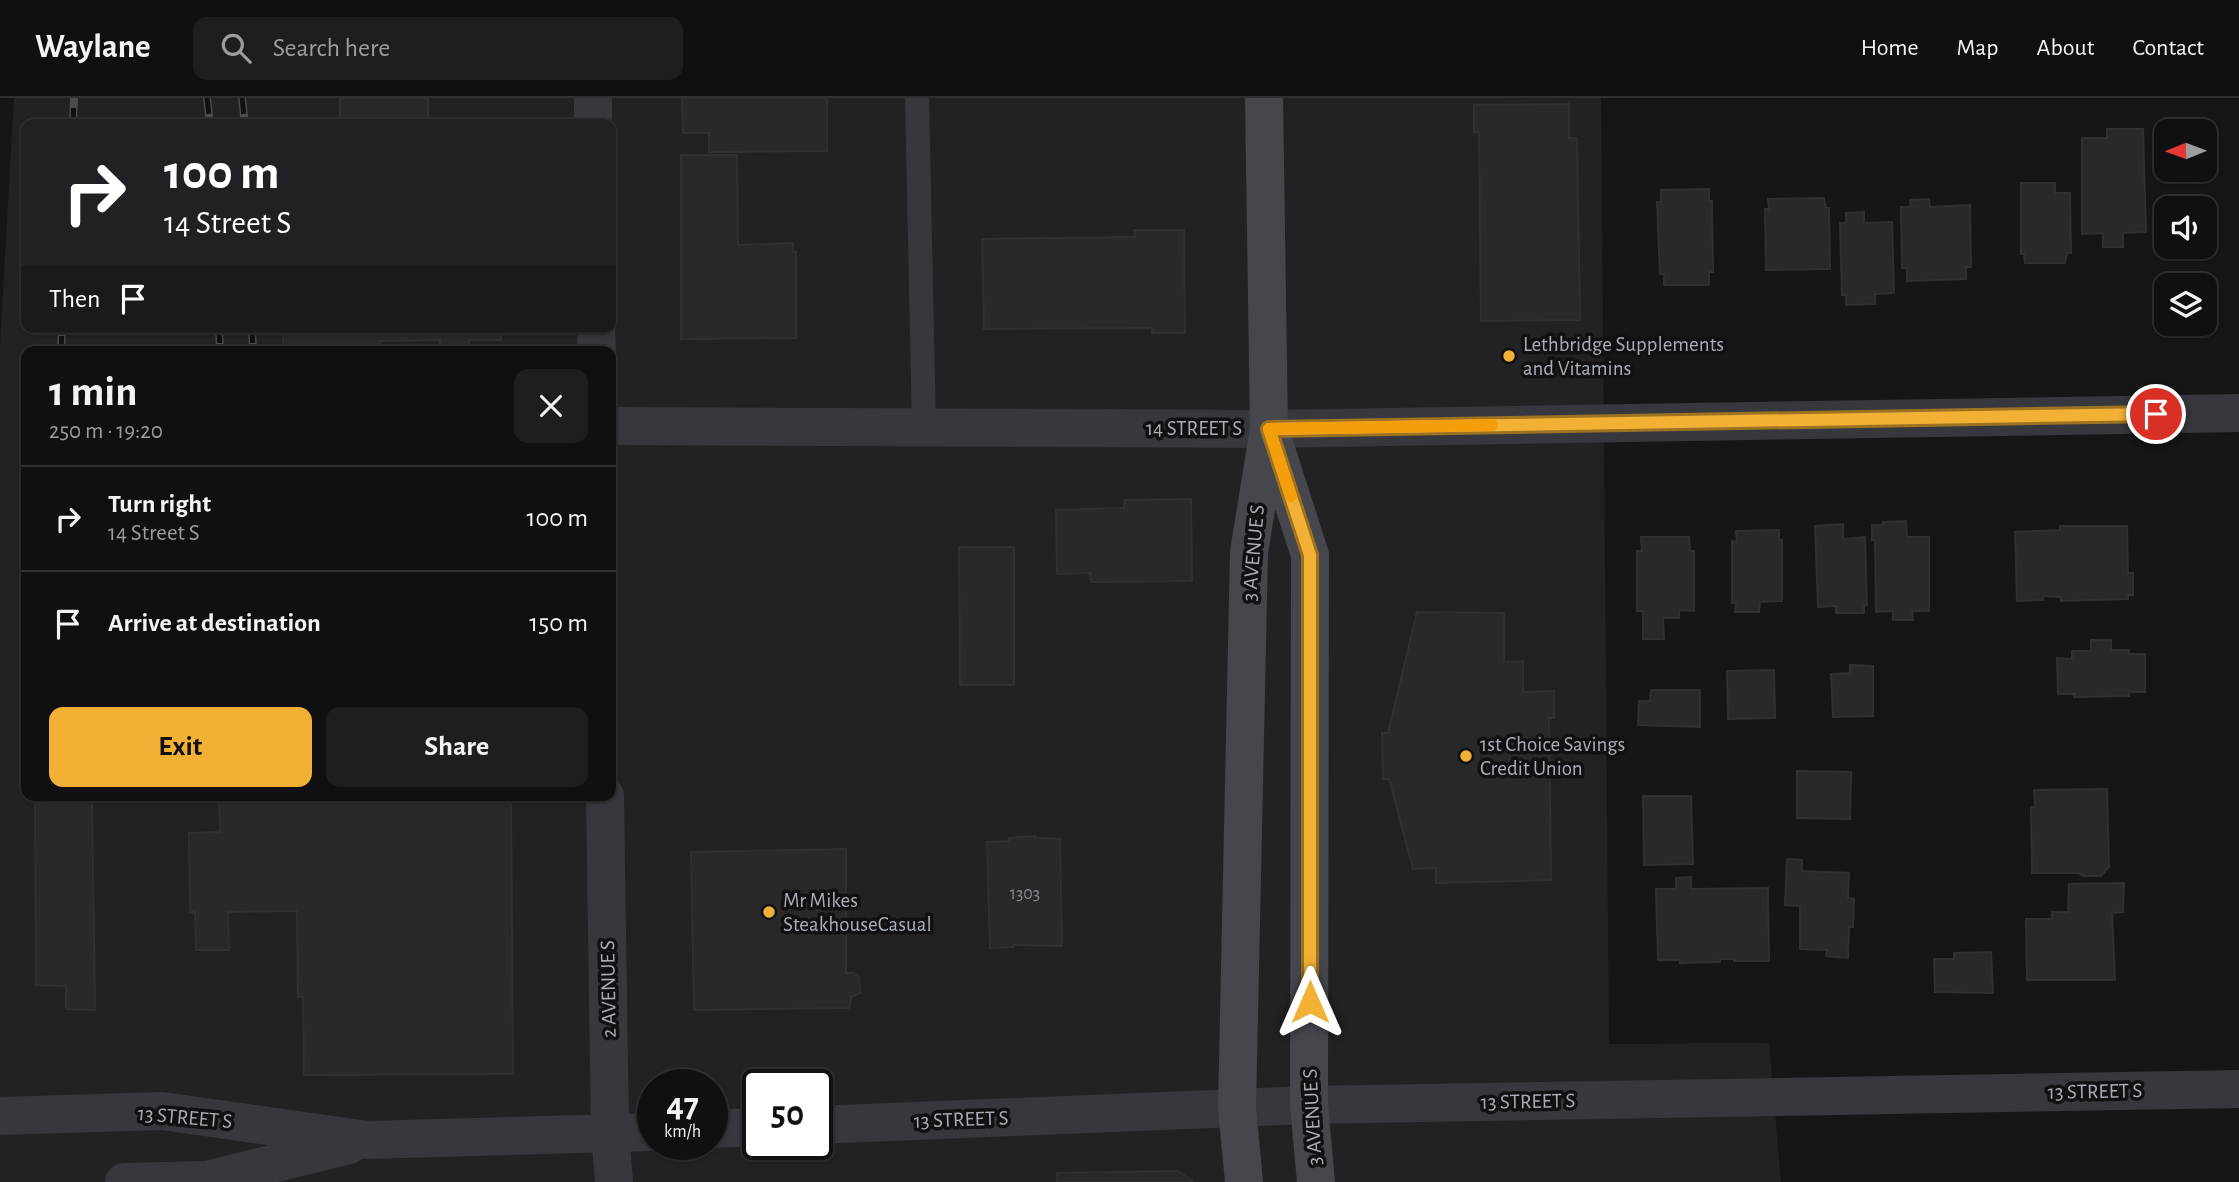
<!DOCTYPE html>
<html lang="en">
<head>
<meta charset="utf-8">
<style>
	:root { --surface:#101012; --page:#1e1e20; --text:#f1f3f6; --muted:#9c9d9f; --line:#303032; --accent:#f2b134 }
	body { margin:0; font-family:"Alegreya Sans",sans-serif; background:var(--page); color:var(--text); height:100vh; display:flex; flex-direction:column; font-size:26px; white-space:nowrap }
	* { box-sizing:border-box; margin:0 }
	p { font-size:23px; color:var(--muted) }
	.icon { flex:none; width:38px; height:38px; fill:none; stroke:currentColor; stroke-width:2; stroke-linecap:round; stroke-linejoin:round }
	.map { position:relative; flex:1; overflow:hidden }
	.panel { position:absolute; left:21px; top:248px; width:595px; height:455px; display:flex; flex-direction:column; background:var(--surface); border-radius:14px; box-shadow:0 2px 5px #0004,0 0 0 2px var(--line) }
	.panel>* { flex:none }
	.banner { position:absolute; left:21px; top:21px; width:595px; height:214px; border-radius:14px; box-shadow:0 2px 5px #0004,0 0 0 2px var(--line); background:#202124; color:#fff; overflow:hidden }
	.needle { width:46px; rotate:269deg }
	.fabs { position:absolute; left:2154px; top:21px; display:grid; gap:14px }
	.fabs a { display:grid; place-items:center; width:63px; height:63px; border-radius:14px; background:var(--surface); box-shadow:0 2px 5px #0004,0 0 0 2px var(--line); font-size:35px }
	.speed { position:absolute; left:637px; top:971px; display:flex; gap:14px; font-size:35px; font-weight:700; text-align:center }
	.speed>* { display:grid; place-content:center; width:91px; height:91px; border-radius:50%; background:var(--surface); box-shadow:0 2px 5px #0004,0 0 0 2px var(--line); line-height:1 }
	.speed small { font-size:18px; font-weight:400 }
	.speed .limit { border:4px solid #111; border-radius:10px; background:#fff; color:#111 }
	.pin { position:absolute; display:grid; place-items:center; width:60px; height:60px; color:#fff; margin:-30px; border:4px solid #fff; border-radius:50%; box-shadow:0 2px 7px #0007 }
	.me { position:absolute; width:77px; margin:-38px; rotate:0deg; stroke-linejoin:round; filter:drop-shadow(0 0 5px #0008) }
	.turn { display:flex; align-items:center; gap:24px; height:147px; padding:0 28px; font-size:32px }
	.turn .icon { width:91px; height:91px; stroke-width:2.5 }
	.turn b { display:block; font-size:49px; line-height:60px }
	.then { display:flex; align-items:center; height:66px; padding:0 28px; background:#0003; gap:14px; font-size:26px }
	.round { display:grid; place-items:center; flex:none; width:74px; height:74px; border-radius:14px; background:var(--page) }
	.summary { display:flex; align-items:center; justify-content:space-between; height:119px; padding:0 28px }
	h1 { font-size:42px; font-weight:600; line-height:52px }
	.button { display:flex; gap:14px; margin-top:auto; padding:14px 28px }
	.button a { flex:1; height:80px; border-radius:14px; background:var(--accent); color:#111; font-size:28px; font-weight:600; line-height:80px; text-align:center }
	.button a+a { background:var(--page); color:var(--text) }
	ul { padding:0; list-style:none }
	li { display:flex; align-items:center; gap:21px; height:105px; padding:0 28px; border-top:2px solid var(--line) }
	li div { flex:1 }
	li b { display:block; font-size:26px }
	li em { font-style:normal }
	header { display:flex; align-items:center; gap:42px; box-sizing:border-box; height:98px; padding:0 35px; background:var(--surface); border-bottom:2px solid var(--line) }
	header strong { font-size:33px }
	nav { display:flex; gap:38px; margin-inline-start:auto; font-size:24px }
	.search { width:490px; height:63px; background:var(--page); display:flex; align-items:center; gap:18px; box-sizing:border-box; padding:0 24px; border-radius:14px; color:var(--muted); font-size:26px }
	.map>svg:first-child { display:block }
	.built { fill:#222225; fill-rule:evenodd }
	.building { fill:#29292c; stroke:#303034; stroke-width:2 }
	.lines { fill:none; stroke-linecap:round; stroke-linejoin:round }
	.service { stroke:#37383d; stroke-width:24 }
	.minor { stroke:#37383d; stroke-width:38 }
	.tertiary { stroke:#37383d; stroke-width:38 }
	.secondary { stroke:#45474d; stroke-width:38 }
	.rail-casing { stroke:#4a4c52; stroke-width:8 }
	.rail { stroke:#111113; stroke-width:5; stroke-dasharray:16; stroke-linecap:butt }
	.route-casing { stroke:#9d7322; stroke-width:18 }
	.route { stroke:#f2b134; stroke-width:12 }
	.slow { stroke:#f59e0b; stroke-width:12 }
	.poi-dot { fill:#f2b134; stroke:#111113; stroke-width:2.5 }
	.labels { text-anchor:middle; stroke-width:7; stroke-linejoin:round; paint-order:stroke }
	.number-label { font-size:18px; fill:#888b94 }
	.poi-label { font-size:21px; fill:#a8adb8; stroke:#111113; text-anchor:start }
	.street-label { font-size:21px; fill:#a8adb8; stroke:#111113 }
</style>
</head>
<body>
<header>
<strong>Waylane</strong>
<div class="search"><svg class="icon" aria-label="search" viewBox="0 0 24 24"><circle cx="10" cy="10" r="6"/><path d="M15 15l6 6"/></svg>Search here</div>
<nav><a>Home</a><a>Map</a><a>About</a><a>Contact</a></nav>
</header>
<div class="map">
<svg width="2239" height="1084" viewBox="0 0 2239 1084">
	<rect width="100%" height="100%" fill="#161618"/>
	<path class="built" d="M14 0H1601L1609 946 1769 945 1781 1084H0V247ZM26 26H611V229H26ZM26 254H611V698H26ZM653 987H712V1046H653ZM758 987H817V1046H758Z"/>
	<path class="building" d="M340 0H428V26H340Z
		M682 0H827V53L709 54V35H683Z
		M1569 6V40H1577L1580 222 1481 223 1479 34H1474V7Z
		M2107 31H2143L2146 134 2123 135V149H2103V135L2082 136V40H2107Z
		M681 57H737L738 147 793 145V154H796V240L681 241Z
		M2021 85H2055V95H2070L2071 155H2067L2065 165H2025L2024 156H2021Z
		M1709 91V103H1712L1713 174H1709V187H1664V176H1660L1657 104H1661V92Z
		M1824 100 1826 110H1829L1830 171 1766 172 1765 111H1769L1768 101Z
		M1929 101 1930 109 1970 107 1971 169H1966V181L1907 183V170H1902L1901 109H1911L1910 102Z
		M1864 114V125L1892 124 1894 195 1875 196V206L1846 207V197H1842L1840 125H1846V115Z
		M1134 132H1184L1185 235H1152V230L984 231 982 141 1135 139Z
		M283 229H501V242H469V254H440V242L380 243V254H283Z
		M1191 401 1192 483 1091 484 1090 475 1057 476 1056 412 1124 410 1125 402Z
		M1906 423 1907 439H1929V513H1912L1913 522H1893V513L1876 514 1875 442H1872V427H1883V424Z
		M1843 426V441L1865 439 1867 507H1864V515H1836V508L1818 509 1815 428Z
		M2060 428H2127L2128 475H2133V497H2128V501L2061 503V499L2043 498V502L2017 503 2015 434 2060 432Z
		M1779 432V442H1782V503L1760 504 1759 514H1735L1736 505H1732V443L1737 444 1736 433Z
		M1641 439H1689L1690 453H1694V513L1679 512V520H1663L1664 541H1643V513H1637V453H1642Z
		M959 449H1014V587H960Z
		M1417 514 1504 515V564L1523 563V594L1554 593V620H1549L1551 782 1436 785V770L1413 771 1389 681H1383L1382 635H1388Z
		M2091 542H2111V552H2129V556H2145V594H2129V598L2074 599V596H2058L2057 560 2072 561V553H2091Z
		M1850 567 1873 568V618L1833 619 1831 576 1850 575Z
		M1774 572 1775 620 1728 621 1727 573Z
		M1651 592H1700V629L1638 627 1639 603H1650Z
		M1797 673 1851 674 1850 721 1797 720Z
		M2107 691 2109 769 2101 778H2082L2079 775H2032L2031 709H2035L2034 692Z
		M219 698H511L513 976 304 977 303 899H298L297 813 228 814 229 852H196L195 814H190L189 735 220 734Z
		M1643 698H1691L1693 766 1644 767Z
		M92 704 95 912 66 911V888L36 887 35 705Z
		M1035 738V740L1060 741 1062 848 1013 847V849L990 850 987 744 1009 743V740Z
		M846 751V875H853L859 879 860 895 851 899 849 910 694 912 691 754Z
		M1787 761 1802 762V773L1849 775 1848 800 1854 801 1853 829H1849L1848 860 1826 858 1827 852 1800 851V808L1785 807Z
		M1691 779V791L1768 790 1769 863H1734V861H1720V864L1680 865V862H1658L1656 791H1676V780Z
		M2124 785 2123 814 2112 815 2115 882H2027L2026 821H2052V814H2068L2069 786Z
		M1991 854 1993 895 1935 894 1934 861H1954V855Z
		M1178 1073 1193 1084H1057V1075Z"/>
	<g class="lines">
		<path class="service" d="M917 0 924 329"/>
		<path class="minor" d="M593 0V26
			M596 229 597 254
			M611 328 1269 331 2239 315
			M605 698 610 1035 614 1084"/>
		<path class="tertiary" d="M0 1018 162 1013 368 1042 653 1034
			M817 1027 1309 1007 2239 991
			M712 1031 758 1029
			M124 1084 207 1082 349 1047"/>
		<path class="secondary" d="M1271 336 1310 457 1309 1007 1316 1084
			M1244 1084 1237 1010 1249 454 1269 331 1264 0"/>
		<defs>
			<path id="rail" d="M207 0 210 26
				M242 0 245 26
				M73 26 74 0
				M219 229 220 254
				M252 229 253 254
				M61 254 62 229"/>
		</defs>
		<use href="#rail" class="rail-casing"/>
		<use href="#rail" class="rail"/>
	</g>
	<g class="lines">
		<defs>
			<path id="route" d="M1310 904V457L1269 331 2156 316"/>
		</defs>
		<use href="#route" class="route-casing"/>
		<use href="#route" class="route"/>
		<path class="slow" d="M1291 398 1269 331 1492 327"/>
	</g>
	<g class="poi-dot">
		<circle cx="1509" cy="258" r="7"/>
		<circle cx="1466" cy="658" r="7"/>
		<circle cx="769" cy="814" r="7"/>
	</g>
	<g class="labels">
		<g class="number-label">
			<text x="1025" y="801">1303</text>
		</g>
		<g class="poi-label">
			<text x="1523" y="253">Lethbridge Supplements<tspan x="1523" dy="24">and Vitamins</tspan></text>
			<text x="1480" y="653">1st Choice Savings<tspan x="1480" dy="24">Credit Union</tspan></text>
			<text x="783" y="809">Mr Mikes<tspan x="783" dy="24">SteakhouseCasual</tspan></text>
		</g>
		<g class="street-label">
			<text x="1194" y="337">14 STREET S</text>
			<text transform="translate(1253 455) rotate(-85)" y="7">3 AVENUE S</text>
			<text transform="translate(608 891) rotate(-91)" y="7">2 AVENUE S</text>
			<text transform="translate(2095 993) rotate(-1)" y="7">13 STREET S</text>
			<text transform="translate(1528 1003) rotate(-1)" y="7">13 STREET S</text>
			<text transform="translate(185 1019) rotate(5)" y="7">13 STREET S</text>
			<text transform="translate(1312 1019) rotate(-93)" y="7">3 AVENUE S</text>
			<text transform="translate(961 1021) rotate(-2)" y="7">13 STREET S</text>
		</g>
	</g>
</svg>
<div class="fabs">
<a><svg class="needle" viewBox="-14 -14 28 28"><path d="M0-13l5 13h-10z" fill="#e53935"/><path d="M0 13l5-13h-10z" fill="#9c9d9f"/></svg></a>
<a><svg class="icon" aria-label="sound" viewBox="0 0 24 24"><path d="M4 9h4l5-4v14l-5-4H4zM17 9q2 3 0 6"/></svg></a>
<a><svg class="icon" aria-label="layers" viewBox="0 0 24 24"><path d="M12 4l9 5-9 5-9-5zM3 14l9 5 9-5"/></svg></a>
</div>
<div class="speed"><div>47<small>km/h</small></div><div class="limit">50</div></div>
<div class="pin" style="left:2156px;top:316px;background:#d93025"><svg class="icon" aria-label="arrive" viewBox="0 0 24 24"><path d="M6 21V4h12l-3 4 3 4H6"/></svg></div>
<svg class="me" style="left:1310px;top:904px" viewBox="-20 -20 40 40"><path d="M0-17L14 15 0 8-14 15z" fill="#f2b134" stroke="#fff" stroke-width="4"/></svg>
<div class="banner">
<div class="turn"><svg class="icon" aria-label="right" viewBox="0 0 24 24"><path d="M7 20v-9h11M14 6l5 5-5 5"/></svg><div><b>100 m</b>14 Street S</div></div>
<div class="then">Then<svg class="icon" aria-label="arrive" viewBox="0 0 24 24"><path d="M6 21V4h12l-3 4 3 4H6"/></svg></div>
</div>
<section class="panel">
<div class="summary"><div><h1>1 min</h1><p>250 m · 19:20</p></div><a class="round"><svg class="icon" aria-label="close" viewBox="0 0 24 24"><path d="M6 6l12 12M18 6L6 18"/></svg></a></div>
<ul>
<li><svg class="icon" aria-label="right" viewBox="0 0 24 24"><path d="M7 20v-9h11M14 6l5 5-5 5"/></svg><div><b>Turn right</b><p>14 Street S</p></div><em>100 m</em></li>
<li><svg class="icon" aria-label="arrive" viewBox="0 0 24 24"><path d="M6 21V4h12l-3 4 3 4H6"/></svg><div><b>Arrive at destination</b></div><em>150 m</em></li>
</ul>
<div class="button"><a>Exit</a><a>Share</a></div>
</section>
</div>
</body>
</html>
